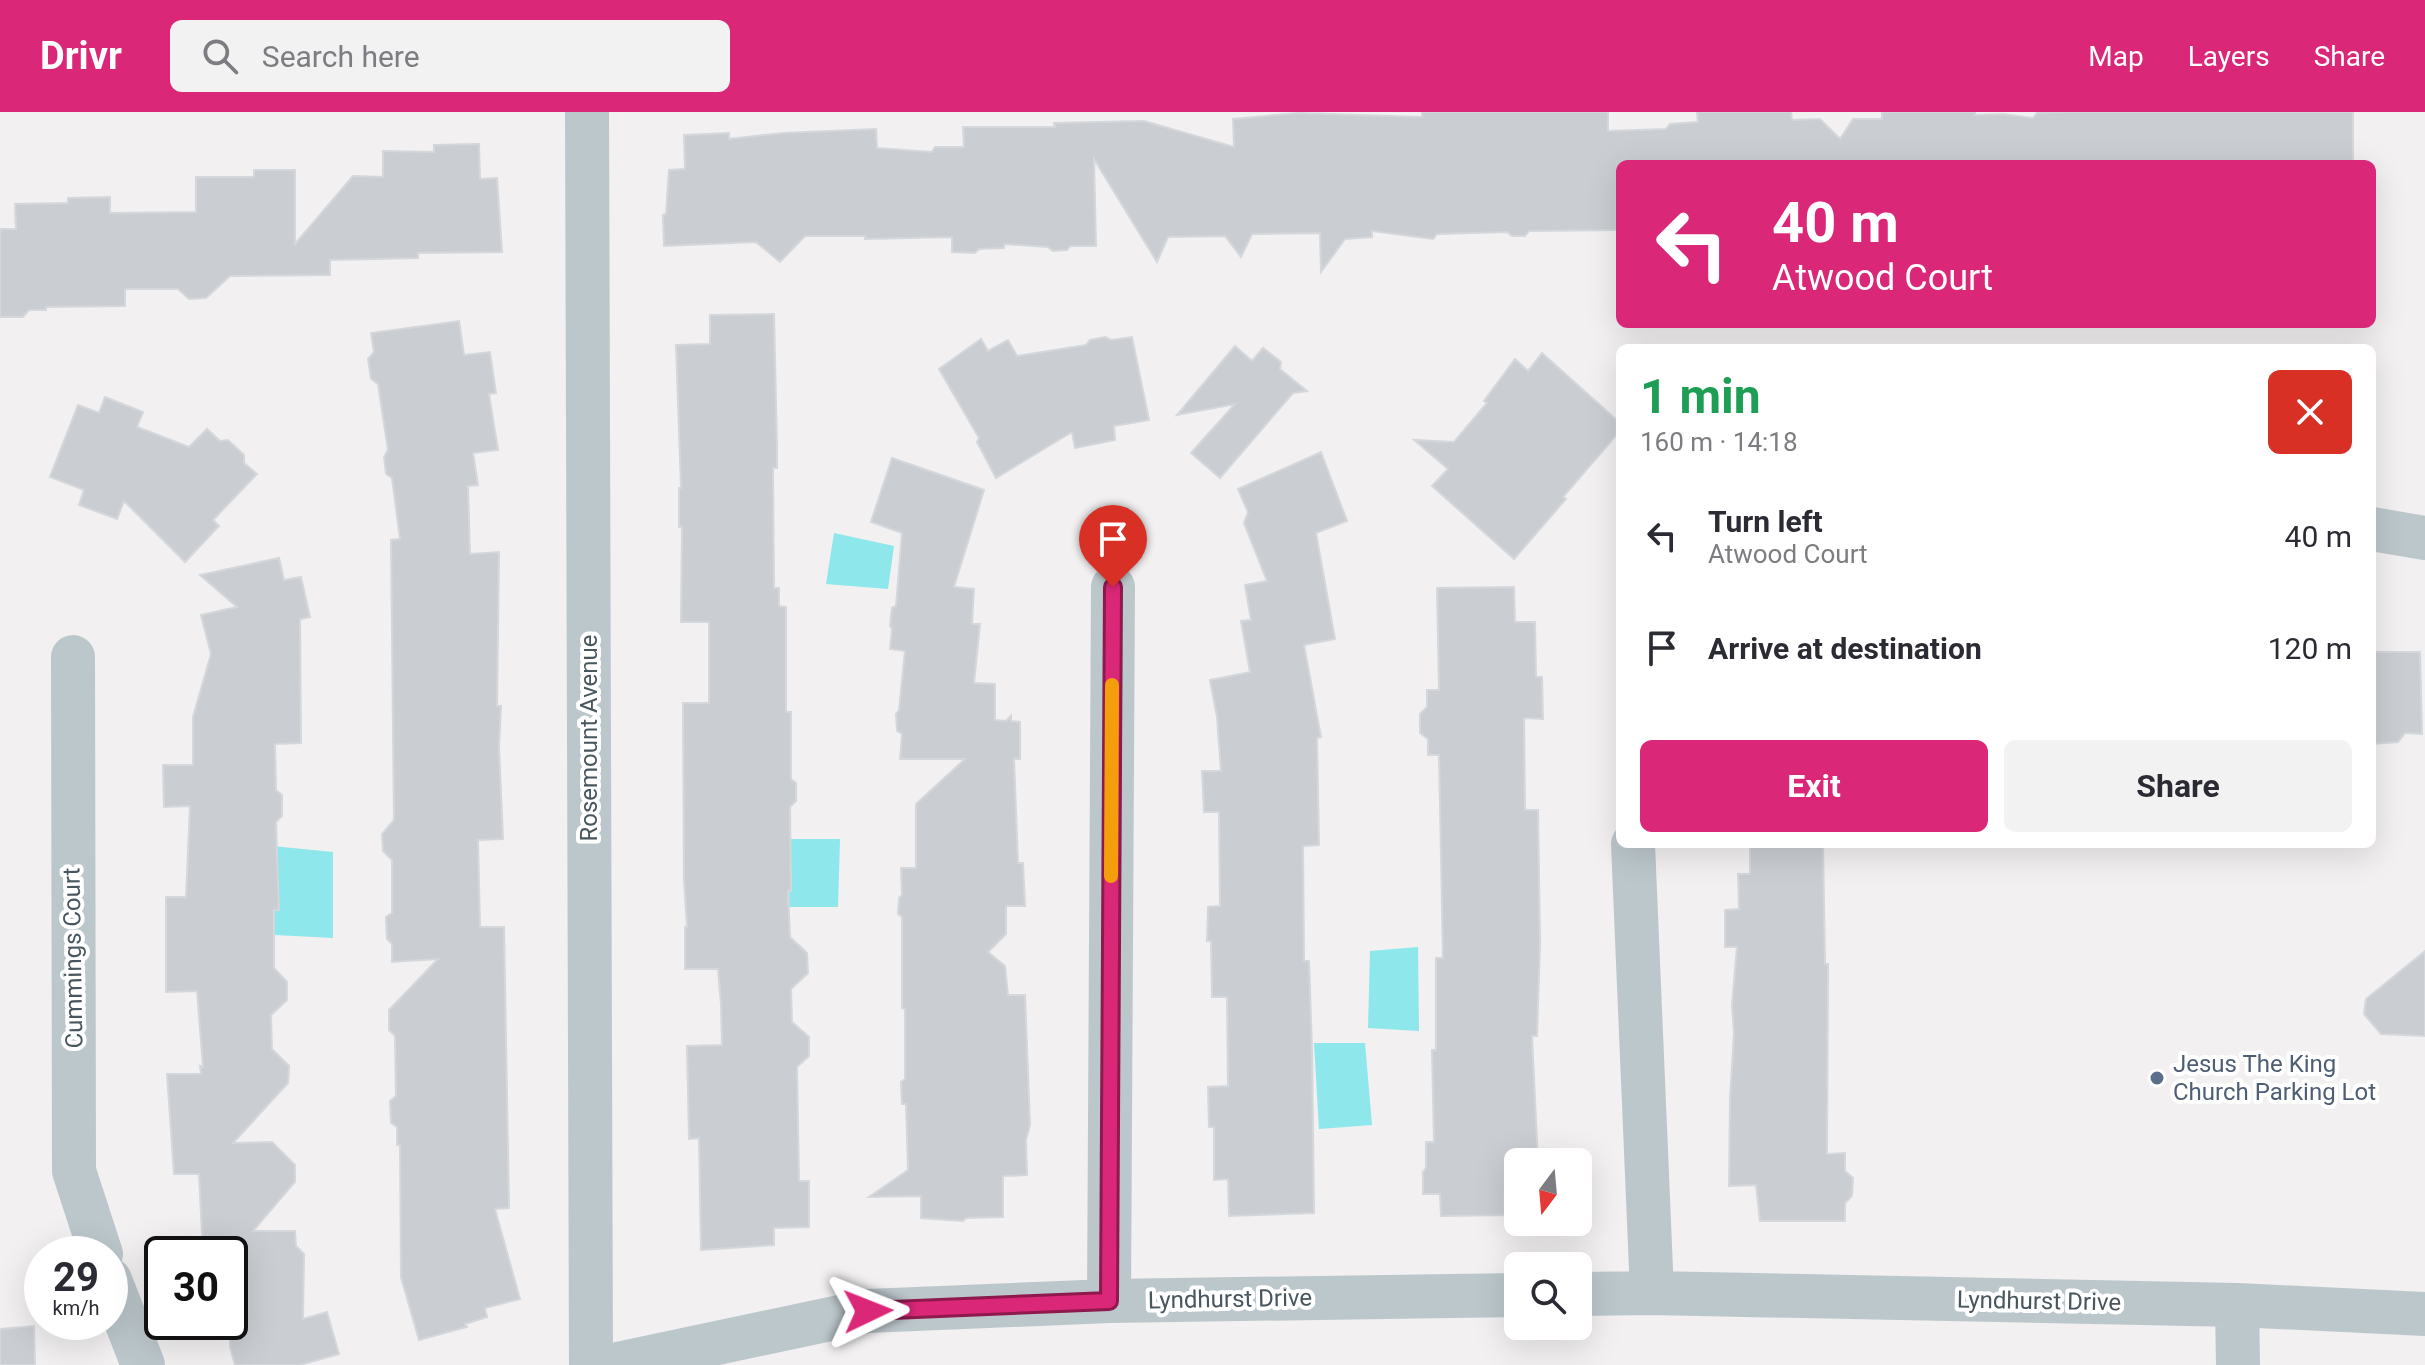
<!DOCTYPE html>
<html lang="en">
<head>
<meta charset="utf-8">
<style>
	:root { --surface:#fff; --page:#f2f2f3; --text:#2b2b33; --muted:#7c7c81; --accent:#db2777 }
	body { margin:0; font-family:Roboto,sans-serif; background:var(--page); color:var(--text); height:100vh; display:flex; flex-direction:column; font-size:30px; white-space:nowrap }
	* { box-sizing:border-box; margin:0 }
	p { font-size:26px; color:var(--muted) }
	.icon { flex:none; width:44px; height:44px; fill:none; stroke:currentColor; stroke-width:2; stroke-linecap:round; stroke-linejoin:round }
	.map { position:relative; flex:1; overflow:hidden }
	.side { position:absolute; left:1616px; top:232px; width:760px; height:504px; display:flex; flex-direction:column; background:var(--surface); border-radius:12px; box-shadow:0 8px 32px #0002 }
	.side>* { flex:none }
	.banner { position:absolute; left:1616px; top:48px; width:760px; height:168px; border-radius:12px; box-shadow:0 8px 32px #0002; background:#db2777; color:#fff; overflow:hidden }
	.needle { width:52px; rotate:196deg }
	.buttons { position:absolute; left:1504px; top:1036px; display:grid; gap:16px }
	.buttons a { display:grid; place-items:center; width:88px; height:88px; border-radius:12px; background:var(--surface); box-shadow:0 8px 32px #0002; font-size:40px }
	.speed { position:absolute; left:24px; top:1124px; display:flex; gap:16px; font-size:40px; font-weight:700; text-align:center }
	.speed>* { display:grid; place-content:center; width:104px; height:104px; border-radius:50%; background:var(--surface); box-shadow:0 8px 32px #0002; line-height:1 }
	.speed small { font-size:20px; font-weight:400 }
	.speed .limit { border:4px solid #111; border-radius:12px; background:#fff; color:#111 }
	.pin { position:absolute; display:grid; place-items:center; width:68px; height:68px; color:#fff; margin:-82px -34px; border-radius:50% 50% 50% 0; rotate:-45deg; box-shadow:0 0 8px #0007 }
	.pin .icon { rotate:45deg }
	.me { position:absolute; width:88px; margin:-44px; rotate:88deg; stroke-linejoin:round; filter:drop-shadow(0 0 6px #0008) }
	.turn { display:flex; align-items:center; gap:28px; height:168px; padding:0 24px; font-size:36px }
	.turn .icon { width:104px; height:104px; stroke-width:2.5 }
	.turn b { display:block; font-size:56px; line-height:68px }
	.round { display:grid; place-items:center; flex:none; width:84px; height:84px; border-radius:12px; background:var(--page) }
	.summary { display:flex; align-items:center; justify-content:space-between; height:136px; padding:0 24px }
	h1 { font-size:48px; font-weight:700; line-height:60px; color:#1e9e55 }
	.button { display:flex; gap:16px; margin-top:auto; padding:16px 24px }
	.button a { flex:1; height:92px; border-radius:12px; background:var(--accent); color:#fff; font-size:32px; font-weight:700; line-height:92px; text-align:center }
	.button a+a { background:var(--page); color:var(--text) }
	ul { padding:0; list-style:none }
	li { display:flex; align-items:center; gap:24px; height:112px; padding:0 24px }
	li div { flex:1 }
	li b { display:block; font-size:30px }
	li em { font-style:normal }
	header { display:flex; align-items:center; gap:48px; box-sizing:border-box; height:112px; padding:0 40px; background:var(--accent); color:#fff }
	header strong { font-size:38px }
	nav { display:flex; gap:44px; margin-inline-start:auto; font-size:28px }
	.search { width:560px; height:72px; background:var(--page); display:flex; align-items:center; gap:20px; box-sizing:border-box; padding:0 28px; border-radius:12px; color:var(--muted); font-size:30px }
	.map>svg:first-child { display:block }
	.water { fill:#8de7eb }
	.building { fill:#caced2; stroke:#d4d7db; stroke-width:2 }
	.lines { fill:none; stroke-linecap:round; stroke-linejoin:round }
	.minor { stroke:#bcc7cc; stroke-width:44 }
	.route-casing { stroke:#8e194d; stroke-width:20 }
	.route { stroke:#db2777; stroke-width:14 }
	.slow { stroke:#f59e0b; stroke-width:14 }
	.service-dot { fill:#5c6f8a; stroke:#fff; stroke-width:3 }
	.labels { text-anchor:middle; stroke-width:8; stroke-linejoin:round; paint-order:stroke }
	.street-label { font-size:24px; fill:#48565d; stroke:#fff }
	.service-label { font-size:24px; fill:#4e5e75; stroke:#fff; text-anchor:start }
</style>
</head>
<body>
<header>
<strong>Drivr</strong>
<div class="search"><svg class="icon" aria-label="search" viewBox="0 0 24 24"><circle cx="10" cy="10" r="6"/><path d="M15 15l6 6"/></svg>Search here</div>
<nav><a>Map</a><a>Layers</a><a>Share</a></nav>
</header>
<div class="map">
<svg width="2425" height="1253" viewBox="0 0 2425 1253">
	<rect width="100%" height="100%" fill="#f2f0f0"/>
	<path class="water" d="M834 421 894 434 888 477 826 472Z
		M790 727H840L838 795H789Z
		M262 733 333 740V826L256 822Z
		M1418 835 1419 919 1368 916 1370 839Z
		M1314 931H1365L1372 1013 1319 1017Z"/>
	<path class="building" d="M1422 0H1608V19L1666 17 1670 12 1698 10 1697 0H1791L1792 8 1820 7 1840 27 1853 7H1882V0H1975V3L2003 2 2033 6 2037 1 2065 0H2353V52H1620V118L1529 119 1525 124H1512L1507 120 1437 122 1433 127 1372 119V125L1345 127 1321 160 1320 121 1252 122 1241 145 1225 124 1168 125 1157 150 1094 47 1096 134H1070L1067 138 1053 139 1048 135 1004 132V136L979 137 975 141 952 140V125L865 127V124H805L780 150 756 130 664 134 663 103 666 102 669 58 685 57 684 23 729 21V27L783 21 876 17 877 36 932 40 935 35H964L963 15H1055L1054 11 1144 9 1234 35 1233 7 1298 1 1422 5Z
		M479 32 480 67 497 66 502 140 418 141V146L330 148V163L230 164 206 186 189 187 178 177H125V194L46 195V198H29L23 205H0V117H16L15 92 68 91V86L110 85V101L196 100V65H254V58H295V132L353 64 383 65V39L434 40V33Z
		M774 202 777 336V356H773L774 476H779V494L786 495V600H791V667L796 671V689L790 695 791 779H788L790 825 807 841 808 861 791 877 792 910 809 925V944L797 955 799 1069H809V1115L774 1116V1133L701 1138 699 1026 689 1027 687 934 722 933 721 892 718 857H685V815H687L684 768 683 591H709V510H681L682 415H679V376H681L676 233 710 232V203Z
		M459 209 464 243 490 240 496 281 489 282 498 338 473 341 478 373 468 374 470 442 499 440 497 594H501L499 635 503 727 478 728 480 815H504L509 1096 495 1097 520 1187 485 1196 487 1205 465 1212 467 1215 419 1228 401 1165 400 1033H397V1015L391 1011 390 989 396 984 395 924 389 918V898L438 847 392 850V832L387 827 386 805 392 801V748L383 739 382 722 394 708 391 428 400 427 392 366 386 362 384 345 388 338 378 272 371 267 368 247 374 240 371 221Z
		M1105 225 1111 228 1132 225 1149 308 1114 314 1115 328 1075 336 1072 320 996 366 977 330 979 326 939 257 981 227 988 239 1008 228 1017 244 1086 233 1090 228Z
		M1235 234 1252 249 1263 236 1281 250 1280 257 1307 279 1293 281 1220 366 1191 341 1235 292 1177 303Z
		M1542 241 1620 311V319L1563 385 1566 387 1514 447 1432 374 1448 357 1414 328 1454 330 1487 291 1484 289 1515 247 1528 259Z
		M105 285 143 300 137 315 189 335 207 317 220 329 228 328 244 343V351L257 362 213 408 219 414 185 450 124 389 117 407 79 393 84 378 50 365 78 293 99 301Z
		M1321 340 1347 409 1316 421 1335 527 1304 533 1321 625 1317 626 1319 733 1303 734 1304 849H1309L1312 937 1314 1101 1229 1104 1228 1067 1214 1068V1015H1209L1208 975 1228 974 1227 885H1212L1211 829H1207L1208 795 1220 794 1219 700H1204L1202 659H1221L1217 605 1210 568 1250 560 1241 509 1251 508 1245 473 1267 469 1244 411 1248 400 1238 377Z
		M892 346 984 378 954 475 974 477 972 512H980L974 571 995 572V608L1006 609 1011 604V609L1020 610V647H1014L1018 751H1023L1025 794H1006V822L988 840 1005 854 1008 883H1025L1030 1013 1026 1028 1027 1063 1003 1064V1105L966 1106 963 1109 921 1106V1084L869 1085 908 1058 906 992H902L901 970 905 967V897L902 896V805L898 802 899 786 902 783 901 756H916V692L965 647H900L902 622 897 619 896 602 899 598 905 539 890 537 892 517 890 514 892 496 896 494 902 421 871 410Z
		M279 446 284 468 301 465 310 505 300 507 301 631 275 632 276 678 282 683V704L276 710 279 798H274V856L287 870V888L271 903 272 937 289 954 288 971 233 1031 272 1030 295 1053V1070L253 1119H295L296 1134 304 1142 303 1207 327 1200 339 1242 300 1253H235L230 1235V1142H203L199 1062H174L167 962H201L200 954 203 955 197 879 166 880V785H186L190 694 164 695 163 653H193V605L211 542 201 503 237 495 200 463Z
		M1514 475 1515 510H1535L1536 565H1542L1543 607 1524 606 1525 698H1538L1540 830 1537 924H1532L1538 1050H1518V1103L1441 1104 1440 1082H1423V1060L1426 1056V1030H1434L1432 938H1436V846H1443L1439 643H1428V627L1420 621V602L1427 595V578H1439L1437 476Z
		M2372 540H2420L2422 622 2405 621 2398 630 2372 632Z
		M1750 732H1823L1825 852H1828L1827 1042 1845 1041V1059L1853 1066 1852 1084 1845 1091V1109H1760L1756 1073 1729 1074 1730 986 1734 921 1732 893 1737 835H1725V798L1739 797 1738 762H1750Z
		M2425 839V924L2381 922 2364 902 2366 887Z
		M34 1214 35 1253H0V1217Z"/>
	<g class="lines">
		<path class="minor" d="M587 0 591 1253
			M2372 417 2425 426
			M73 545 74 1059 101 1142
			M1633 732 1652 1181
			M110 1168 143 1253
			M1578 1182 1652 1181 2237 1193 2425 1202
			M1109 1189 1113 475
			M2237 1193 2238 1253
			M613 1253 868 1199 1109 1189 1518 1183"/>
	</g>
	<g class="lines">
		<defs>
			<path id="route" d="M868 1199 1109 1189 1113 475"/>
		</defs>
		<use href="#route" class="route-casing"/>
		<use href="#route" class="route"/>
		<path class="slow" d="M1111 764 1112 573"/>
	</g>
	<circle class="service-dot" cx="2157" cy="966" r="8"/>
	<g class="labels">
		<g class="street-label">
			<text transform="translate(589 626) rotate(-90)" y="8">Rosemount Avenue</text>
			<text transform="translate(73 846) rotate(-91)" y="8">Cummings Court</text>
			<text transform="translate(1230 1187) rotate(-1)" y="8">Lyndhurst Drive</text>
			<text transform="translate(2039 1189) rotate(1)" y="8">Lyndhurst Drive</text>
		</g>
		<g class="service-label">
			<text x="2173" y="960">Jesus The King<tspan x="2173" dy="28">Church Parking Lot</tspan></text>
		</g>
	</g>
</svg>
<div class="buttons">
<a><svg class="needle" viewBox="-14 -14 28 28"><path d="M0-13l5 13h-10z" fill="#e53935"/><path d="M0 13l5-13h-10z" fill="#7c7c81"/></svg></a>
<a><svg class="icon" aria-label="search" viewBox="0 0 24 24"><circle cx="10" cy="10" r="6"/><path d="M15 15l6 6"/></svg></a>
</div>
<div class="speed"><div>29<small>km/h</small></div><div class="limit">30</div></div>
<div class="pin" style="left:1113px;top:475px;background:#d93025"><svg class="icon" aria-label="arrive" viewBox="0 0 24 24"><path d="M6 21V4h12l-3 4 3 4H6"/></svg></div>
<svg class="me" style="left:868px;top:1199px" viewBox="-20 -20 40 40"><path d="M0-17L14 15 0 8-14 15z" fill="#db2777" stroke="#fff" stroke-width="4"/></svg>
<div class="banner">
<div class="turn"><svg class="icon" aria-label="left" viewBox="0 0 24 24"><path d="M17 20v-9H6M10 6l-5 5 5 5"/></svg><div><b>40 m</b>Atwood Court</div></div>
</div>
<section class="side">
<div class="summary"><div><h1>1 min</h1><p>160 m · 14:18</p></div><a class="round" style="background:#d93025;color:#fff"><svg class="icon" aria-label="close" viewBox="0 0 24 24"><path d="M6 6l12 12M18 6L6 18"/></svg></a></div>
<ul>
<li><svg class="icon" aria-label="left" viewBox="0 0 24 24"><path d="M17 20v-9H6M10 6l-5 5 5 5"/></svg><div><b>Turn left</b><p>Atwood Court</p></div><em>40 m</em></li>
<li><svg class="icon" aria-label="arrive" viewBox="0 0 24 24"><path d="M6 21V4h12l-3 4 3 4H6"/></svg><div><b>Arrive at destination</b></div><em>120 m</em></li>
</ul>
<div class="button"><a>Exit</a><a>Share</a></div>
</section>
</div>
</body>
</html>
